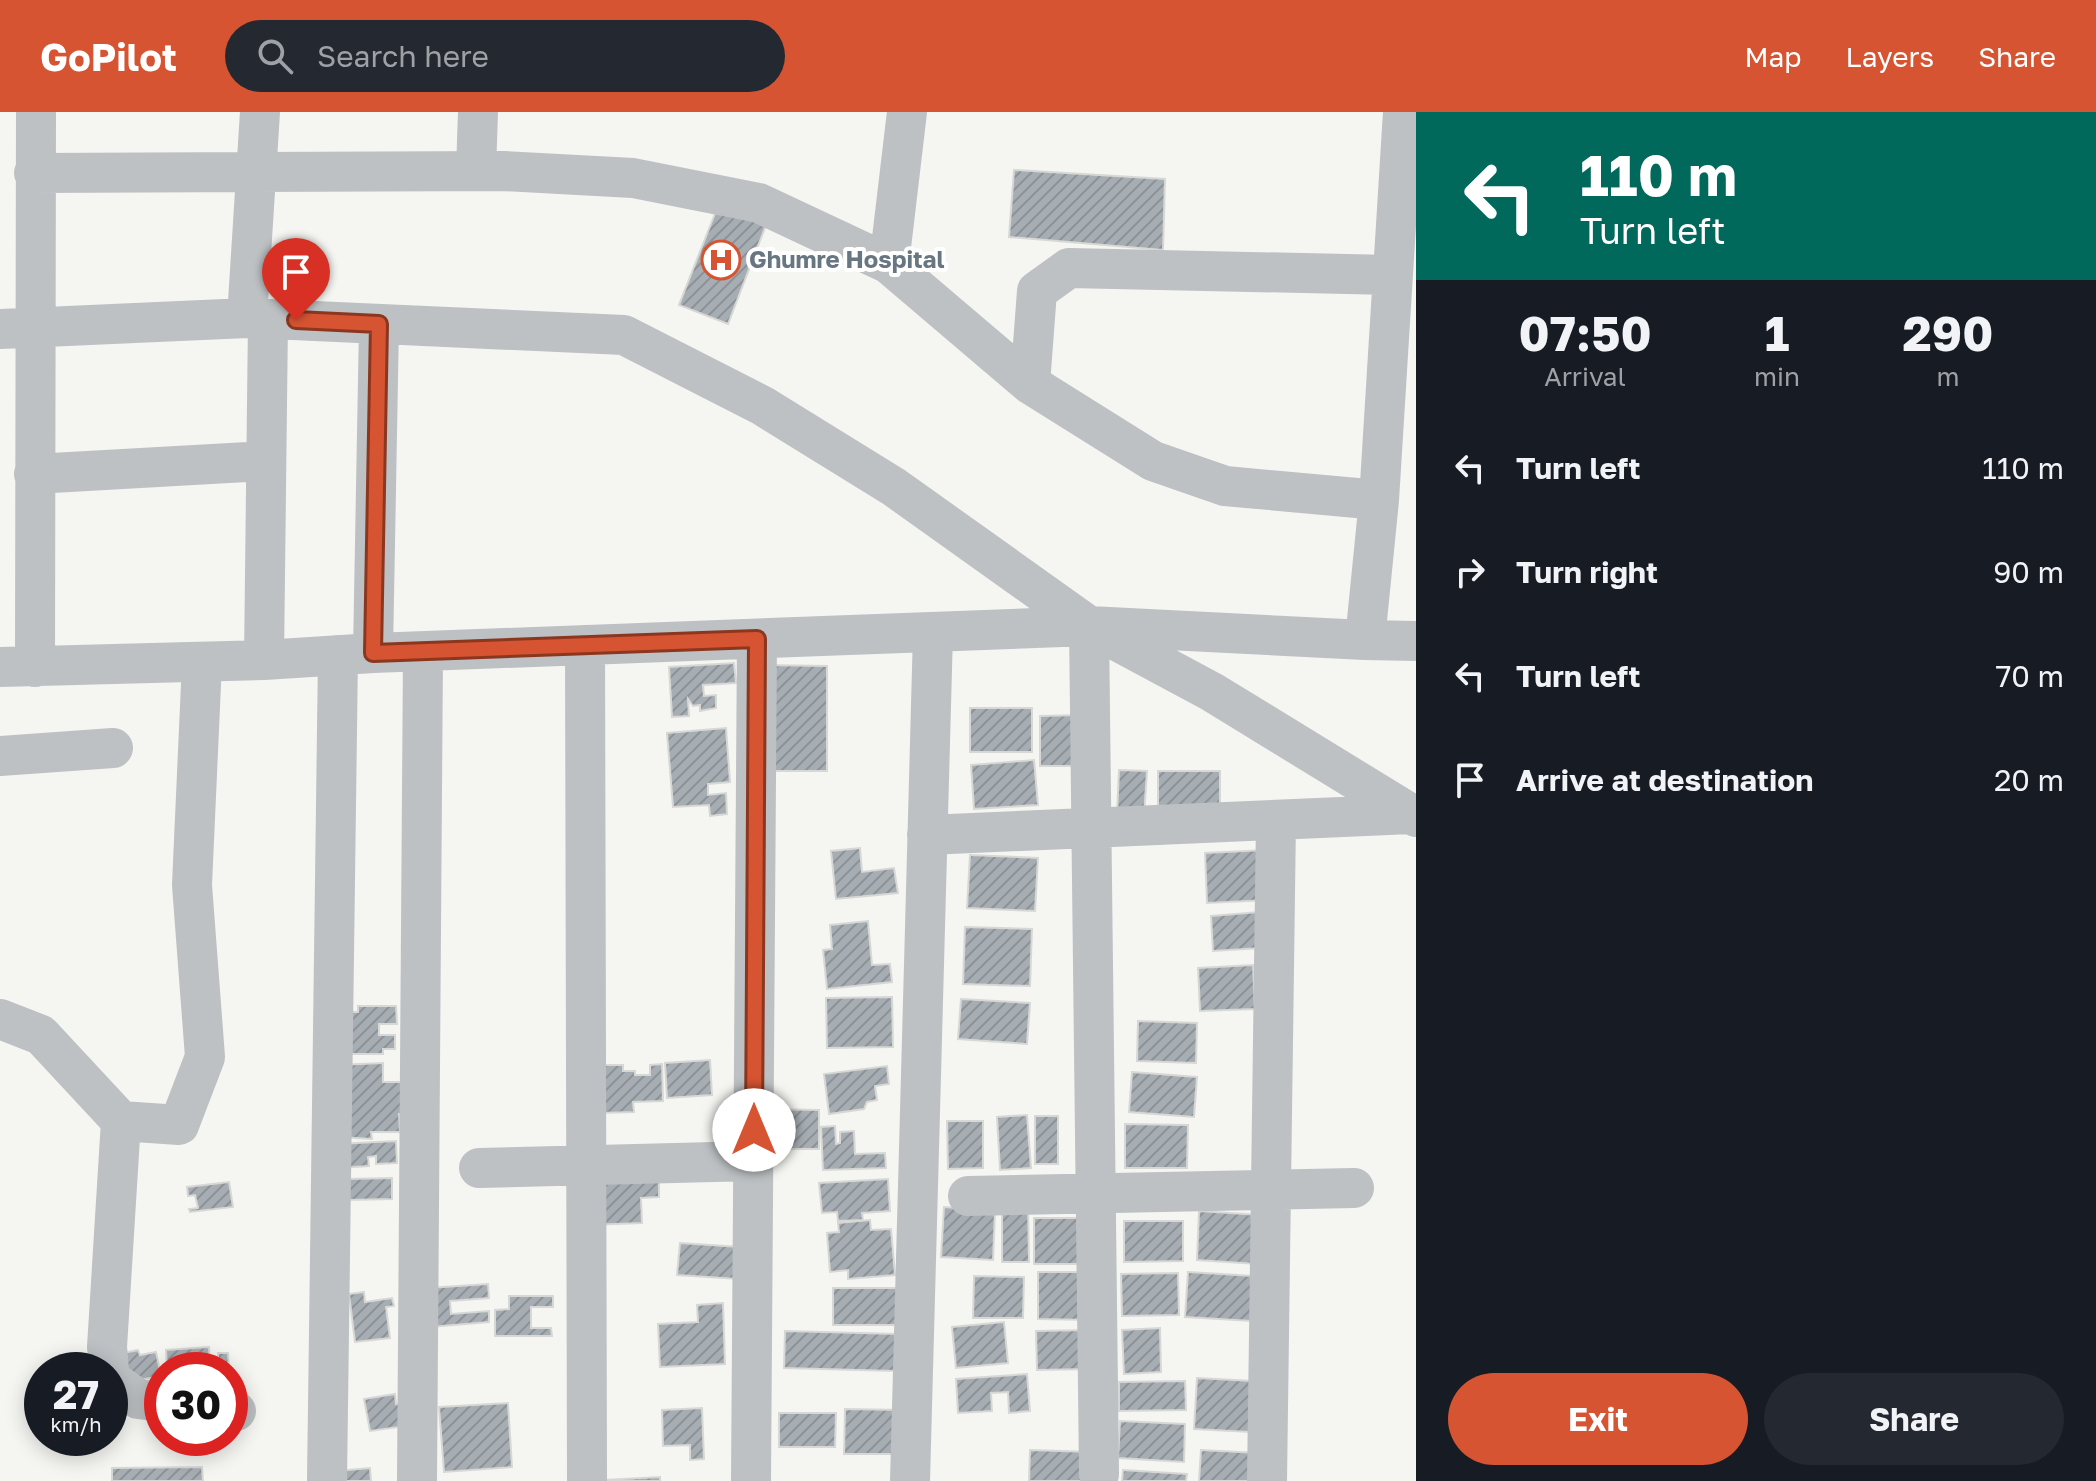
<!DOCTYPE html>
<html lang="en">
<head>
<meta charset="utf-8">
<style>
	:root { --surface:#171b24; --page:#242831; --text:#f1f3f6; --muted:#9ea1a6; --accent:#d65431 }
	body { margin:0; font-family:"Golos Text",sans-serif; background:var(--page); color:var(--text); height:100vh; display:flex; flex-direction:column; font-size:30px; white-space:nowrap }
	* { box-sizing:border-box; margin:0 }
	p { font-size:26px; color:var(--muted) }
	.icon { flex:none; width:44px; height:44px; fill:none; stroke:currentColor; stroke-width:2; stroke-linecap:round; stroke-linejoin:round }
	.map { position:relative; flex:1; overflow:hidden }
	.drawer { display:flex; flex-direction:column; background:var(--surface); width:680px }
	.drawer>* { flex:none }
	.top-card { background:#00695c; color:#fff; overflow:hidden }
	.speed { position:absolute; left:24px; top:1240px; display:flex; gap:16px; font-size:40px; font-weight:700; text-align:center }
	.speed>* { display:grid; place-content:center; width:104px; height:104px; border-radius:50%; background:var(--surface); box-shadow:0 4px 20px #0003; line-height:1 }
	.speed small { font-size:20px; font-weight:400 }
	.speed .limit { border:12px solid #d22; background:#fff; color:#111 }
	.pin { position:absolute; display:grid; place-items:center; width:68px; height:68px; color:#fff; margin:-82px -34px; border-radius:50% 50% 50% 0; rotate:-45deg; box-shadow:0 0 8px #0007 }
	.pin .icon { rotate:45deg }
	.me { position:absolute; width:88px; margin:-44px; rotate:0deg; stroke-linejoin:round; filter:drop-shadow(0 0 6px #0008) }
	.turn { display:flex; align-items:center; gap:28px; height:168px; padding:0 32px; font-size:36px }
	.turn .icon { width:104px; height:104px; stroke-width:2.5 }
	.turn b { display:block; font-size:56px; line-height:68px }
	.eta { display:flex; justify-content:space-evenly; align-items:center; height:136px; text-align:center }
	.eta b { font-size:48px; font-weight:700; line-height:56px }
	.primary-button { display:flex; gap:16px; margin-top:auto; padding:16px 32px }
	.primary-button a { flex:1; height:92px; border-radius:48px; background:var(--accent); color:#fff; font-size:32px; font-weight:700; line-height:92px; text-align:center }
	.primary-button a+a { background:var(--page); color:var(--text) }
	ul { padding:0; list-style:none }
	li { display:flex; align-items:center; gap:24px; height:104px; padding:0 32px }
	li div { flex:1 }
	li b { display:block; font-size:30px }
	li em { font-style:normal }
	header { display:flex; align-items:center; gap:48px; box-sizing:border-box; height:112px; padding:0 40px; background:var(--accent); color:#fff }
	header strong { font-size:38px }
	nav { display:flex; gap:44px; margin-inline-start:auto; font-size:28px }
	.search { width:560px; height:72px; background:var(--page); display:flex; align-items:center; gap:20px; box-sizing:border-box; padding:0 28px; border-radius:44px; color:var(--muted); font-size:30px }
	main { display:flex; flex:1; min-height:0 }
	.map>svg:first-child { display:block }
	.building { fill:url(#building-hatch); stroke:#d7d7d5; stroke-width:2 }
	.lines { fill:none; stroke-linecap:round; stroke-linejoin:round }
	.minor { stroke:#bdc1c4; stroke-width:40 }
	.route-casing { stroke:#8b3720; stroke-width:20 }
	.route { stroke:#d65431; stroke-width:14 }
	.labels { text-anchor:middle; stroke-width:8; stroke-linejoin:round; paint-order:stroke }
	.poi-label { font-size:24px; font-weight:bold; fill:#677681; stroke:#fff; text-anchor:start }
</style>
</head>
<body>
<header>
<strong>GoPilot</strong>
<div class="search"><svg class="icon" aria-label="search" viewBox="0 0 24 24"><circle cx="10" cy="10" r="6"/><path d="M15 15l6 6"/></svg>Search here</div>
<nav><a>Map</a><a>Layers</a><a>Share</a></nav>
</header>
<main>
<div class="map">
<svg width="1416" height="1369" viewBox="0 0 1416 1369">
	<defs>
		<pattern id="building-hatch" width="6" height="6" patternUnits="userSpaceOnUse" patternTransform="scale(2)"><rect width="6" height="6" fill="#a7aeb3"/><path d="M-1 1l2-2M0 6l6-6M5 7l2-2" fill="none" stroke="#8c9297"/></pattern>
	</defs>
	<rect width="100%" height="100%" fill="#f5f5f2"/>
	<path class="building" d="M1014 58 1165 67 1163 138 1009 125Z
		M718 94 766 113 728 212 679 193Z
		M734 551 736 571 703 573 704 584 716 583V596L700 599V593L693 594 688 587 689 604 672 605 669 555Z
		M764 553 827 554V659H764Z
		M970 596H1032V640H970Z
		M1083 603V654H1040V604Z
		M726 616 730 670 708 672V683L726 681 727 702 710 704 709 693 673 695 667 621Z
		M1034 648 1038 693 974 697 971 653Z
		M1119 658 1147 659 1144 703 1117 701Z
		M1158 659H1220V697H1158Z
		M860 736 862 760 894 756 898 781 836 787 831 739Z
		M1266 738 1268 788 1207 791 1205 741Z
		M970 743 1038 746 1035 799 967 796Z
		M1259 800 1261 836 1213 839 1211 804Z
		M868 809 872 853 890 852 892 870 827 877 823 838 832 837 830 813Z
		M965 815 1032 817 1030 874 963 872Z
		M1253 853 1255 897 1200 899 1198 856Z
		M892 885 893 935 827 936 826 886Z
		M961 887 1030 891 1027 932 958 927Z
		M358 894H396L397 912H379V923H395V937H383V942H350L349 900H358Z
		M1138 909 1197 911 1196 951 1137 949Z
		M710 948 712 983 667 986 665 951Z
		M383 951V970H405L406 1002H399L400 1020H371L372 1027 339 1025 337 953Z
		M662 952 663 989 633 990 634 1000 601 1001 600 953H623V959H635V963H650V953Z
		M887 954 889 972 875 974 877 988 867 990 864 997 829 1002 824 962Z
		M1132 960 1197 965 1194 1005 1129 1000Z
		M758 997 819 998V1037H758Z
		M1027 1003 1031 1056 1000 1058 997 1005Z
		M1035 1004H1058V1052H1035Z
		M947 1009H983V1056L948 1057Z
		M1125 1012 1188 1013 1187 1056H1125Z
		M835 1014 836 1032 840 1031V1020L854 1019 855 1042 885 1041 886 1056 823 1058 821 1015Z
		M396 1029 397 1051 376 1052V1044L368 1045 369 1054 339 1056 337 1032Z
		M659 1059V1085L641 1086 642 1111 588 1113 586 1063Z
		M392 1066V1087L347 1088V1067Z
		M888 1067 890 1099 862 1101 863 1108 838 1109 837 1100 822 1101 819 1071Z
		M229 1070 233 1095 190 1100 189 1097 198 1096 195 1083 188 1084 187 1075Z
		M1002 1092H1028L1029 1150H1002Z
		M944 1095 995 1099 993 1148 941 1145Z
		M1199 1099 1260 1103 1257 1152 1197 1148Z
		M1034 1106H1087V1152H1034Z
		M870 1108 871 1118 891 1117 895 1163 848 1167V1158L830 1160 827 1121 839 1120 838 1111Z
		M1124 1109H1183V1149L1124 1150Z
		M680 1131 740 1135 738 1167 677 1163Z
		M1038 1160H1089V1208L1038 1207Z
		M1188 1160 1254 1164 1252 1209 1185 1205Z
		M1178 1161 1179 1203 1122 1204 1121 1162Z
		M974 1164 1024 1165 1023 1206H973Z
		M488 1172 489 1186 450 1189 451 1202 489 1199V1210L430 1215 428 1176Z
		M833 1176H897V1213H833Z
		M364 1180 365 1190 392 1186 394 1194 386 1195 390 1226 355 1230 349 1182Z
		M509 1184H553V1195H531V1216H551L552 1224H495V1198L509 1197Z
		M723 1191 725 1252 660 1255 658 1212 698 1210 697 1193Z
		M1004 1210 1008 1251 956 1256 952 1215Z
		M1160 1216 1161 1260 1124 1262 1122 1218Z
		M1090 1218 1091 1257 1037 1258 1036 1219Z
		M785 1219 897 1222 896 1259 784 1256Z
		M209 1235 210 1258H167L166 1238Z
		M138 1238 140 1243 156 1240 161 1264 128 1270 123 1241Z
		M218 1241H228L229 1258H218Z
		M1027 1262 1030 1299 1009 1301 1008 1280 991 1281 992 1299 958 1301 956 1267Z
		M1197 1266 1253 1269 1250 1320 1194 1317Z
		M1185 1269 1186 1298 1119 1299V1270Z
		M395 1282 396 1292 402 1291 406 1314 370 1319 364 1287Z
		M508 1291 512 1355 444 1360 439 1295Z
		M702 1296 704 1347 690 1348V1333L663 1334 662 1298Z
		M845 1297 902 1298V1342H844Z
		M779 1301H836L835 1335H779Z
		M1120 1309 1185 1312 1184 1350 1118 1346Z
		M1030 1338 1092 1340 1091 1369H1029Z
		M1201 1338 1259 1341 1258 1369H1199Z
		M202 1355 203 1369H112V1356Z
		M370 1356 371 1369H338L337 1359Z
		M1123 1358 1187 1362 1186 1369H1122Z
		M660 1365V1369H605V1368Z"/>
	<g class="lines">
		<path class="minor" d="M476 59 478 0
			M34 61 503 59 633 66 759 91 889 152 1030 272 1153 349 1225 374 1379 388
			M889 152 907 0
			M247 206 260 0
			M0 217 247 206 624 223 763 294 894 375 1089 514 1212 580 1416 705
			M1030 272 1037 179 1069 156 1391 163
			M34 362 266 349
			M1089 514 1099 1362
			M1365 528 1379 388 1403 0
			M585 533 587 1369
			M373 541 379 212
			M264 548 268 207
			M0 555 264 548 373 541 1089 514 1365 528 1416 529
			M35 555 36 0
			M0 644 113 636
			M927 723 1411 702
			M0 907 41 923 121 1009 179 1013 205 945 192 773 202 550
			M479 1056 753 1049
			M968 1084 1354 1076
			M109 1258 107 1235 121 1009
			M110 1267 138 1287 162 1290
			M230 1298 236 1299
			M327 1369 338 543
			M417 1369 423 540
			M751 1369 757 527
			M910 1369 933 520
			M1267 1369 1276 708"/>
	</g>
	<g class="lines">
		<defs>
			<path id="route" d="M296 208 379 212 373 541 757 527 754 1018"/>
		</defs>
		<use href="#route" class="route-casing"/>
		<use href="#route" class="route"/>
	</g>
	<defs>
		<symbol id="hospital-ring" viewBox="-11 -11 22 22"><circle r="9.5" fill="#fff" stroke="#d65431" stroke-width="1.5"/><path d="M-5-5h3v3.5h4V-5h3V5h-3V1.5h-4V5h-3Z" fill="#d65431"/></symbol>
	</defs>
	<g fill-rule="evenodd">
		<use href="#hospital-ring" x="699" y="126" width="44" height="44"/>
	</g>
	<g class="labels">
		<g class="poi-label">
			<text x="749" y="156">Ghumre Hospital</text>
		</g>
	</g>
</svg>
<div class="speed"><div>27<small>km/h</small></div><div class="limit">30</div></div>
<div class="pin" style="left:296px;top:208px;background:#d93025"><svg class="icon" aria-label="arrive" viewBox="0 0 24 24"><path d="M6 21V4h12l-3 4 3 4H6"/></svg></div>
<svg class="me" style="left:754px;top:1018px" viewBox="-20 -20 40 40"><circle r="19" fill="#fff"/><path d="M0-13L10 11 0 6-10 11z" fill="#d65431"/></svg>
</div>
<section class="drawer">
<div class="top-card">
<div class="turn"><svg class="icon" aria-label="left" viewBox="0 0 24 24"><path d="M17 20v-9H6M10 6l-5 5 5 5"/></svg><div><b>110 m</b>Turn left</div></div>
</div>
<div class="eta">
<div><b>07:50</b><p>Arrival</p></div>
<div><b>1</b><p>min</p></div>
<div><b>290</b><p>m</p></div>
</div>
<ul>
<li><svg class="icon" aria-label="left" viewBox="0 0 24 24"><path d="M17 20v-9H6M10 6l-5 5 5 5"/></svg><div><b>Turn left</b></div><em>110 m</em></li>
<li><svg class="icon" aria-label="right" viewBox="0 0 24 24"><path d="M7 20v-9h11M14 6l5 5-5 5"/></svg><div><b>Turn right</b></div><em>90 m</em></li>
<li><svg class="icon" aria-label="left" viewBox="0 0 24 24"><path d="M17 20v-9H6M10 6l-5 5 5 5"/></svg><div><b>Turn left</b></div><em>70 m</em></li>
<li><svg class="icon" aria-label="arrive" viewBox="0 0 24 24"><path d="M6 21V4h12l-3 4 3 4H6"/></svg><div><b>Arrive at destination</b></div><em>20 m</em></li>
</ul>
<div class="primary-button"><a>Exit</a><a>Share</a></div>
</section>
</main>
</body>
</html>
